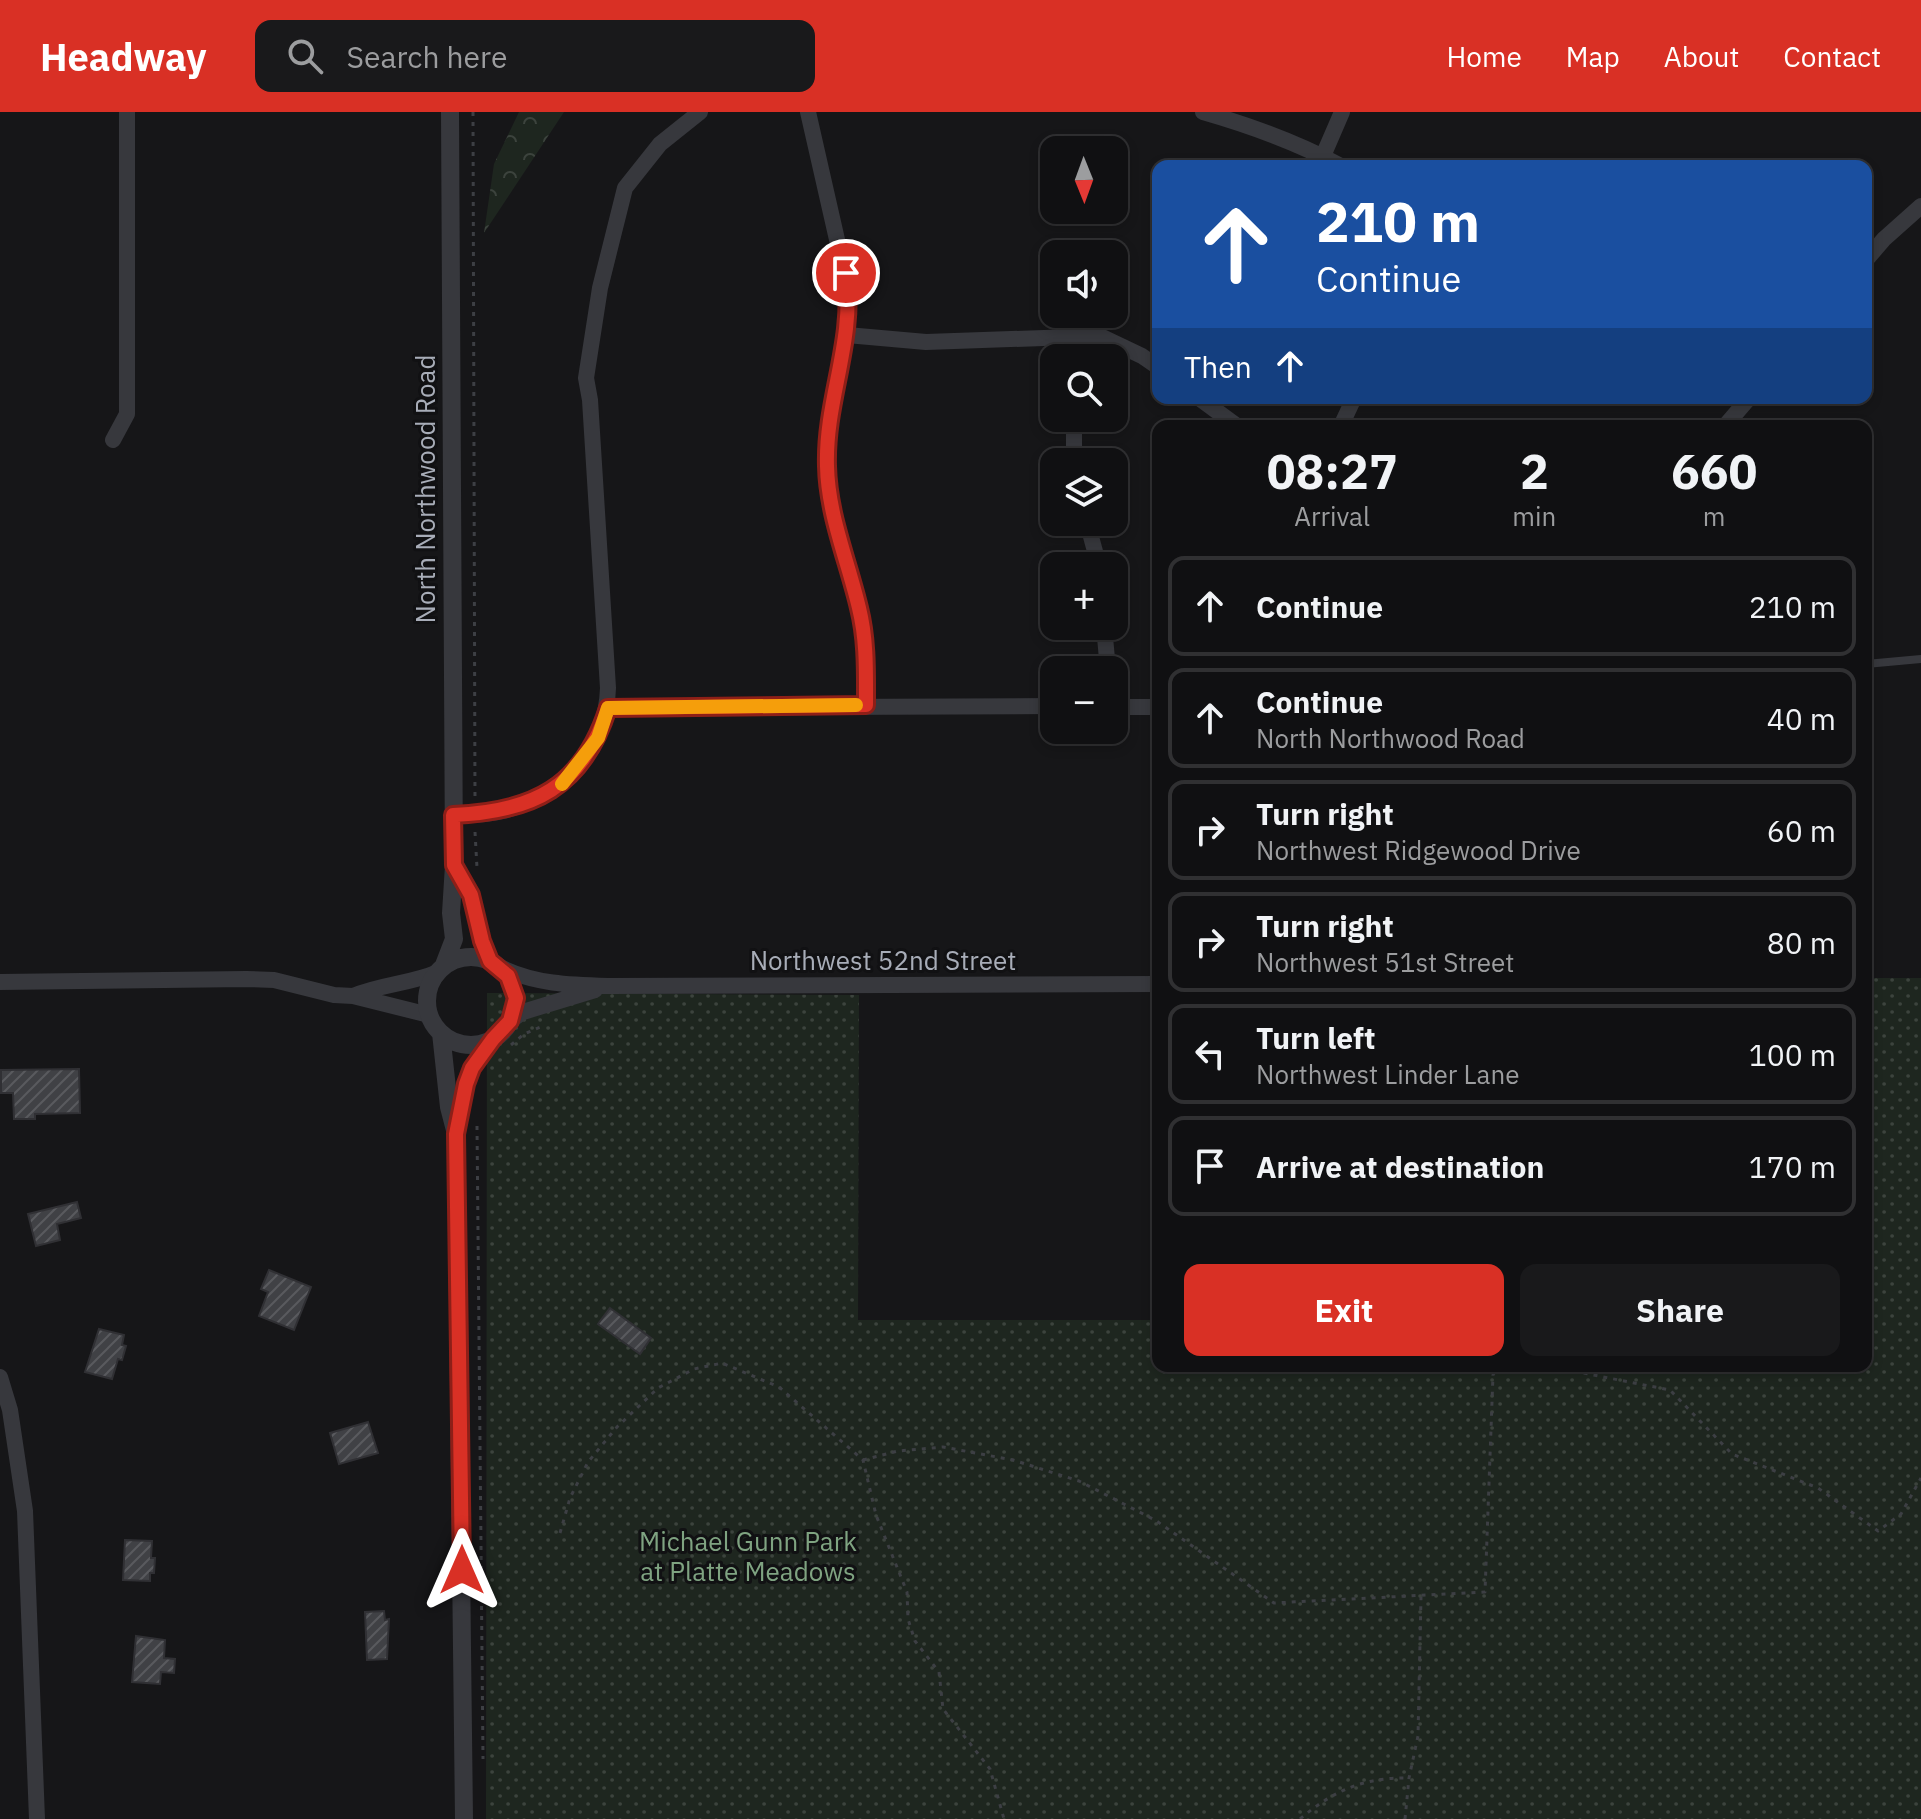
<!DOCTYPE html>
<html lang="en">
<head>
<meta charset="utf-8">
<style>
	:root { --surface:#101012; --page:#19191b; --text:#f1f3f6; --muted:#9c9d9f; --line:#303032; --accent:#d93025 }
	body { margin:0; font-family:"IBM Plex Sans",sans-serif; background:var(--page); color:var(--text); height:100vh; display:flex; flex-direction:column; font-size:30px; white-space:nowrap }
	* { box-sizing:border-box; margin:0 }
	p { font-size:26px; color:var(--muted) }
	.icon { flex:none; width:44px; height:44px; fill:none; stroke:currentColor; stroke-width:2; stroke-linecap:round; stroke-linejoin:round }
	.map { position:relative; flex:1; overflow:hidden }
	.details { position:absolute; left:1152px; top:308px; width:720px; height:952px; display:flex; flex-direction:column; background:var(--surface); border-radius:16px; box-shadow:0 4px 12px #0003,0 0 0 2px var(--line) }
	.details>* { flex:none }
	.guide { position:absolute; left:1152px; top:48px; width:720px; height:244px; border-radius:16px; box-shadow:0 4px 12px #0003,0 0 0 2px var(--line); background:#1a4fa0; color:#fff; overflow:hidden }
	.needle { width:52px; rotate:179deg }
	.tools { position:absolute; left:1040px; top:24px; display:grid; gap:16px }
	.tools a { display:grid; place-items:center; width:88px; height:88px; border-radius:16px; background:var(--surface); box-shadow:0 4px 12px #0003,0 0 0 2px var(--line); font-size:40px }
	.pin { position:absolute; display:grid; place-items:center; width:68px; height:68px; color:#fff; margin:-34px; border:4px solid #fff; border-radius:50%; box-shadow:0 2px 8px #0007 }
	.me { position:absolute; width:88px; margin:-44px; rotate:0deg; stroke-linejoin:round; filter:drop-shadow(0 0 6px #0008) }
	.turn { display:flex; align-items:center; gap:28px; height:168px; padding:0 32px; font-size:36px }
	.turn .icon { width:104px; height:104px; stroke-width:2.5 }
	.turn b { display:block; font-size:56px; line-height:68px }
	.then { display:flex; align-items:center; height:76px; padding:0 32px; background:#0003; gap:16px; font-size:30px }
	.eta { display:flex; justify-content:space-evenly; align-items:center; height:136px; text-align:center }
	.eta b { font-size:48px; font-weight:700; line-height:56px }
	.action { display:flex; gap:16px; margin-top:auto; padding:16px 32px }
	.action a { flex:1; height:92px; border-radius:16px; background:var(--accent); color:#fff; font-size:32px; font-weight:700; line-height:92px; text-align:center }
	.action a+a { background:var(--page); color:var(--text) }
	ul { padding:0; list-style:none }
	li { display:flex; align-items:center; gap:24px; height:100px; margin:0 16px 12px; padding:0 16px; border:4px solid var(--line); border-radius:16px }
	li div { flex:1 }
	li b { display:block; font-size:30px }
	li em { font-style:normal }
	header { display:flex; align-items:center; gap:48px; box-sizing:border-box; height:112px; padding:0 40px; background:var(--accent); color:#fff }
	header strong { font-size:38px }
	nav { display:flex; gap:44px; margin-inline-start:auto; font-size:28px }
	.search { width:560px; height:72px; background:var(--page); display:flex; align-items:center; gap:20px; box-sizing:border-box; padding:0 28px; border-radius:16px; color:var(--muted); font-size:30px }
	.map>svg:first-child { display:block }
	.green { fill:url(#green-dots) }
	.forest { fill:url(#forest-crowns) }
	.building { fill:url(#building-hatch); stroke:#303034; stroke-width:2 }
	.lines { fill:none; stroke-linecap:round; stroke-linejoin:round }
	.path { stroke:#3d3f44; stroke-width:3; stroke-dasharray:4 6; stroke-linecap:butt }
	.service { stroke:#37383d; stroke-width:8 }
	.minor { stroke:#37383d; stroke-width:16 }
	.tertiary { stroke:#37383d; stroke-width:18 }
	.route-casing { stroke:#8d1f18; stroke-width:20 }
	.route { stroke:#d93025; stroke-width:14 }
	.slow { stroke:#f59e0b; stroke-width:14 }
	.labels { text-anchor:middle; stroke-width:6; stroke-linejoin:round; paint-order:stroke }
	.street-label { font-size:26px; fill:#a8adb8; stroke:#111113 }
	.park-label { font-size:26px; fill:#7fa381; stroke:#111113 }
</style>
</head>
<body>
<header>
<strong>Headway</strong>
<div class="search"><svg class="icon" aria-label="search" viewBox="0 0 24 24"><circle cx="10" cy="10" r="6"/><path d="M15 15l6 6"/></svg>Search here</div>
<nav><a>Home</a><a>Map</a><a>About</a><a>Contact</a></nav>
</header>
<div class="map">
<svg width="1921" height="1707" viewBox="0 0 1921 1707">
	<defs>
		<pattern id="green-dots" width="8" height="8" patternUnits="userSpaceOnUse" patternTransform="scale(2)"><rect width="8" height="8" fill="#1e261f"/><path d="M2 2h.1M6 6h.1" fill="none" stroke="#3c433d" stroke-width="1.8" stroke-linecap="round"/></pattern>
		<pattern id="forest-crowns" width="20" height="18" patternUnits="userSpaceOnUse" patternTransform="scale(2)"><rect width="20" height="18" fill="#1e261f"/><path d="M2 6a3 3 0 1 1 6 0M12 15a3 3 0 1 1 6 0" fill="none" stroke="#3c433d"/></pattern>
		<pattern id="building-hatch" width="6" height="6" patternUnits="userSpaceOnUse" patternTransform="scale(2)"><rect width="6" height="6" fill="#404145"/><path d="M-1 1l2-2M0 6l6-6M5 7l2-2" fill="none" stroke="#595a5e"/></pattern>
	</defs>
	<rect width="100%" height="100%" fill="#161618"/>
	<path class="green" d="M1866 866H1921V1707H486L487 881 859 883 858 1208H1158V1254H1866Z"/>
	<path class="forest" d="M519 0H564L484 121 494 52Z"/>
	<path class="building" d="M79 957 80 1001 35 1002V1007H14L13 981H1V958Z
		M77 1090 81 1106 57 1112 60 1128 36 1134 28 1102Z
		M269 1158 311 1175 294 1218 259 1204 268 1180 261 1177Z
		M610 1196 651 1226 640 1242 598 1212Z
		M99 1217 124 1223 122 1233 126 1234 122 1248 118 1247 112 1267 85 1260Z
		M368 1310 378 1341 339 1352 330 1321Z
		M125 1428 152 1429 151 1446H155L154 1461H150V1469L123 1468Z
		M384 1499 385 1508 389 1507 387 1547 367 1548 365 1500Z
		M136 1524 165 1528 164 1546 175 1547 174 1561 161 1560 160 1572 132 1570Z"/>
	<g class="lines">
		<path class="path" d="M473 0 475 688
			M475 720 477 756
			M511 933 524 922 545 913
			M477 1014 483 1647
			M1565 1254 1583 1261 1670 1278 1732 1342 1818 1376 1878 1419 1901 1402 1921 1366
			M863 1348 898 1339 943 1335 1013 1348 1079 1369 1155 1408 1274 1491 1485 1480 1493 1263 1498 1254
			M560 1421 570 1386 588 1350 617 1315 658 1276 694 1257 722 1251 779 1275 863 1348 876 1403 907 1480 908 1507 915 1529 939 1560 943 1597 990 1657 1004 1707
			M1300 1707C1334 1678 1365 1665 1409 1666
			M1405 1707 1409 1666 1418 1624 1421 1485"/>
		<path class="service" d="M1866 552 1921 547"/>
		<path class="minor" d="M808 0 848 176 847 223 827 328V356L832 399 859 497 866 536V593
			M1203 0C1252 14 1296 30 1341 54
			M1323 44 1342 0
			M1866 148 1884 127 1921 94
			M847 223 926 230 1100 224 1142 244 1158 255
			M1087 246 1100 224
			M1199 286 1237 314
			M1341 314 1354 286
			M1725 314 1749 286
			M113 328 127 302V0
			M1074 350V306
			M1087 410 1099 454
			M1104 514 1108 558
			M1114 595H1158
			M608 596 1054 594
			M453 703C470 703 487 703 503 699 562 684 606 637 608 576L590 288 586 266 600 176 625 76 660 32 700 0
			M500 855C534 872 570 873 608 874L1158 872
			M0 870 246 867 274 868 334 883 353 884 429 903
			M353 884C381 872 410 872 438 860
			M510 909 523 900 595 878
			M0 1265 10 1298 25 1399 37 1707"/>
		<path class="tertiary" d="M454 753 471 783 482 829 490 849
			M427 889a44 44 0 1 1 88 0a44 44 0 1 1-88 0Z
			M444 853 454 827 451 801 454 753 450 0
			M441 921 449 995 456 1022 464 1707
			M457 1019 466 972 472 956 493 927"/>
	</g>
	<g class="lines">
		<defs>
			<path id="route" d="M462 1458 456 1022 466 972 472 956 493 927 510 909 516 886 508 864 490 849 482 829 471 783 454 753 453 703C533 700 583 675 608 596L866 593C866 560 867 528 859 496 848 449 828 403 827 354 825 287 855 231 846 161"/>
		</defs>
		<use href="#route" class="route-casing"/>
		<use href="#route" class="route"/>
		<path class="slow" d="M562 672 598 626 608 596 856 593"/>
	</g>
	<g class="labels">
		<g class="street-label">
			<text transform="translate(426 377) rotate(-90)" y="9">North Northwood Road</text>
			<text x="883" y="858">Northwest 52nd Street</text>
		</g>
		<g class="park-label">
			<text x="748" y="1439">Michael Gunn Park<tspan x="748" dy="30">at Platte Meadows</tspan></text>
		</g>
	</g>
</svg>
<div class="tools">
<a><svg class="needle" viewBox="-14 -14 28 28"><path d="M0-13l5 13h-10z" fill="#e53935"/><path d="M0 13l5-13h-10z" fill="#9c9d9f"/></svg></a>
<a><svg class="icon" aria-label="sound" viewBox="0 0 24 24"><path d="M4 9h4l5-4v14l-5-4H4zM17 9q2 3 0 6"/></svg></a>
<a><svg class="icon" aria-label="search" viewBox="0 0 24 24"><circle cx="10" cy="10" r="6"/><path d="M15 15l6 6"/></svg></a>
<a><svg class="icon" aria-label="layers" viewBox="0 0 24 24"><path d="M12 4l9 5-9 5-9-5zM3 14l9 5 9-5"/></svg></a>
<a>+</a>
<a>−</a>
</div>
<div class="pin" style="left:846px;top:161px;background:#d93025"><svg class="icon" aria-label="arrive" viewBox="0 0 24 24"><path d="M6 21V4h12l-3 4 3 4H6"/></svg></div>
<svg class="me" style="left:462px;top:1458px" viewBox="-20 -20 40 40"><path d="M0-17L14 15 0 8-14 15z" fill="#d93025" stroke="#fff" stroke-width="4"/></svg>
<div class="guide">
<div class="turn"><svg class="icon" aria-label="ahead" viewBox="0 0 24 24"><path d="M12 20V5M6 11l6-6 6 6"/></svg><div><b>210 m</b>Continue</div></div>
<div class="then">Then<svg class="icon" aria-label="ahead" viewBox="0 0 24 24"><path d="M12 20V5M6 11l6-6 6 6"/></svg></div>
</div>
<section class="details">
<div class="eta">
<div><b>08:27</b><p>Arrival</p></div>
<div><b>2</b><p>min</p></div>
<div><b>660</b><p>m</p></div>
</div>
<ul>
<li><svg class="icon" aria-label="ahead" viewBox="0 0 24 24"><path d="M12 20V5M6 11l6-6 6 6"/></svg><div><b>Continue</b></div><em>210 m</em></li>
<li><svg class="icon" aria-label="ahead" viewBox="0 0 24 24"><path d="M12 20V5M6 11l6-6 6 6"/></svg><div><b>Continue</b><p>North Northwood Road</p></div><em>40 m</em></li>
<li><svg class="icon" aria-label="right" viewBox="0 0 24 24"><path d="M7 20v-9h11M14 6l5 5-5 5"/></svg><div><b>Turn right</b><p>Northwest Ridgewood Drive</p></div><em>60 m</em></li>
<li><svg class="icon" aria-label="right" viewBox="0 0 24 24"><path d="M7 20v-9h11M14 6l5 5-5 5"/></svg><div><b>Turn right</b><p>Northwest 51st Street</p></div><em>80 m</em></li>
<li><svg class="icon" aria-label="left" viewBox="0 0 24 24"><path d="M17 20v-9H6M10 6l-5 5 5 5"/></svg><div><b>Turn left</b><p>Northwest Linder Lane</p></div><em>100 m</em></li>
<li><svg class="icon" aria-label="arrive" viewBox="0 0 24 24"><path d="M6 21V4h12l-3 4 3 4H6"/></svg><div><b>Arrive at destination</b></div><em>170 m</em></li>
</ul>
<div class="action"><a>Exit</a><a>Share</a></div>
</section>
</div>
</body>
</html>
